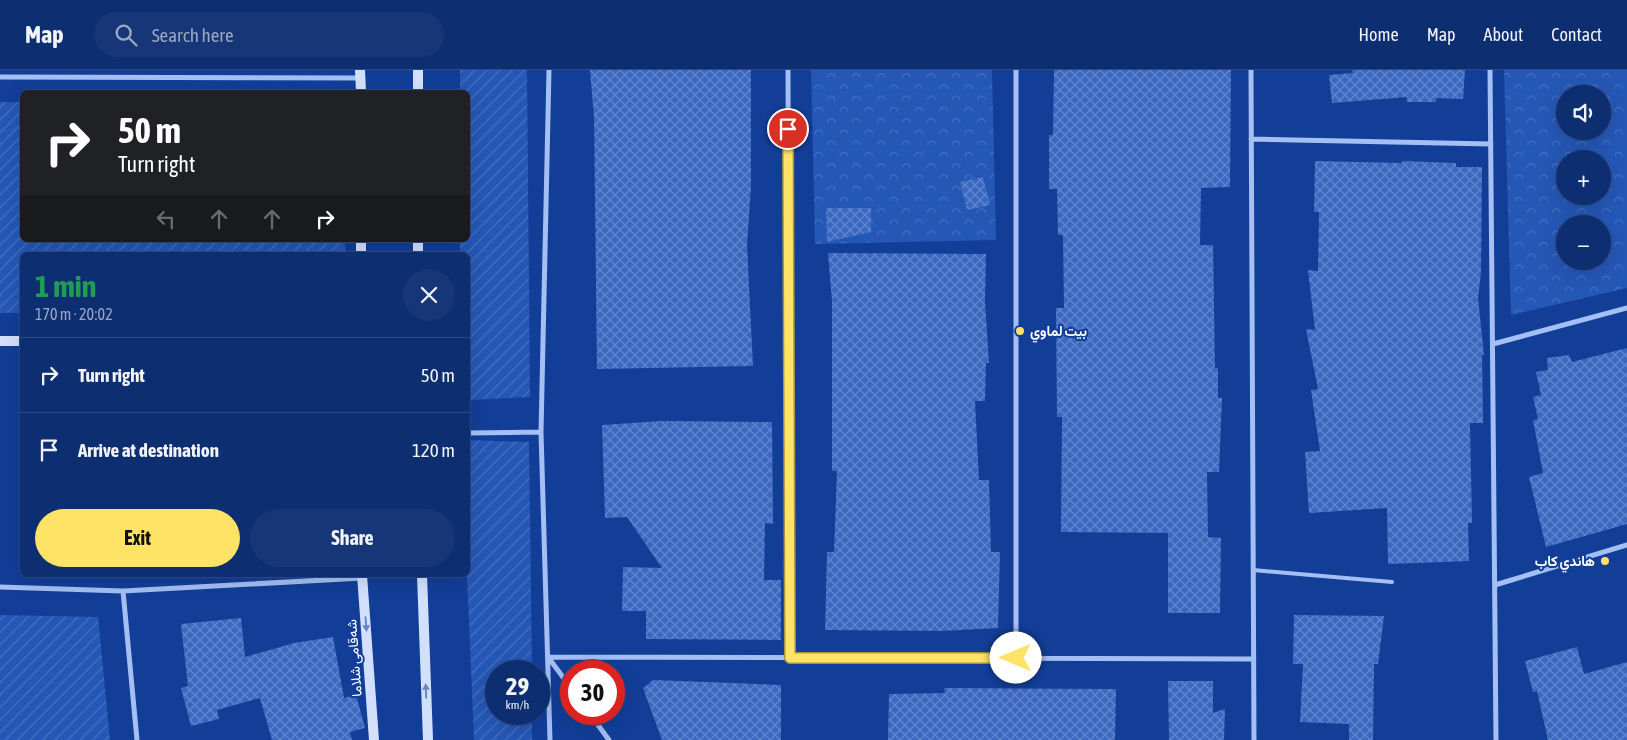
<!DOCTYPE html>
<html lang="en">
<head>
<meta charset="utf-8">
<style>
	:root { --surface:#0e2e72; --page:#173677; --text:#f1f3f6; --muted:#9ba8c4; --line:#2e4a84; --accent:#ffe366 }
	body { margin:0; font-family:"Asap Condensed",Vazirmatn,sans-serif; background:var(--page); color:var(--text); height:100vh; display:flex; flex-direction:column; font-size:19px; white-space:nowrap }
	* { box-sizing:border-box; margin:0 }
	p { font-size:16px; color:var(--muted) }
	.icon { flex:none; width:28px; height:28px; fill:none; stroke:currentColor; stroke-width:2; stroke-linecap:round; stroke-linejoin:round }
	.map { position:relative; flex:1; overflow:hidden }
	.side { position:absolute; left:20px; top:182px; width:450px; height:325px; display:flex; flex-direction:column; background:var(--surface); border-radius:8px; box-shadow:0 5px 20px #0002,0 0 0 1px var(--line) }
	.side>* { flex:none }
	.banner { position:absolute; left:20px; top:20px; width:450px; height:152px; border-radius:8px; box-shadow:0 5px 20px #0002,0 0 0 1px var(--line); background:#202124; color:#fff; overflow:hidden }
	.controls { position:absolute; left:1556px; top:15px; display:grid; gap:10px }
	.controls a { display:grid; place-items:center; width:55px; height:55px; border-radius:50%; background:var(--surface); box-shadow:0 5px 20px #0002,0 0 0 1px var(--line); font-size:25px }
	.speed { position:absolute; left:485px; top:590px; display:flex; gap:10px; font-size:25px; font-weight:700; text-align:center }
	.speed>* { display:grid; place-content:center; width:65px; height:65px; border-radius:50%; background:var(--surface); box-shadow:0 5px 20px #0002,0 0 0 1px var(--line); line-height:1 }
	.speed small { font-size:12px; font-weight:400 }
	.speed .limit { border:8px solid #d22; background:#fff; color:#111 }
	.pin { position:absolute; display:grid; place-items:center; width:42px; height:42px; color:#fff; margin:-21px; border:2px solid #fff; border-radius:50%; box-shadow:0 1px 5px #0007 }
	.me { position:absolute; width:55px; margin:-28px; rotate:270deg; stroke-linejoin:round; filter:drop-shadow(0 0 4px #0008) }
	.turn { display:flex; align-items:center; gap:18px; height:105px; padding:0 15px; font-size:22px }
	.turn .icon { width:65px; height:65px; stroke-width:2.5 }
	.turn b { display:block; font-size:35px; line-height:42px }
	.lanes { display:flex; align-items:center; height:48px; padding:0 15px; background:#0003; justify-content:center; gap:25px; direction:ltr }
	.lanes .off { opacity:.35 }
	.round { display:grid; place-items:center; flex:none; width:52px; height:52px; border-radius:26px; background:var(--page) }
	.overview { display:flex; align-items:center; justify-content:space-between; height:85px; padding:0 15px }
	h1 { font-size:30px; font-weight:700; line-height:38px; color:#1e9e55 }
	.button { display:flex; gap:10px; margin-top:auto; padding:10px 15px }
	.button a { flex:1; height:58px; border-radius:30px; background:var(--accent); color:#111; font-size:20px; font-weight:700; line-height:58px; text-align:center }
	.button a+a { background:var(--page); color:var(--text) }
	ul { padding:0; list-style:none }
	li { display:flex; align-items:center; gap:15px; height:75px; padding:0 15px; border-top:1px solid var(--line) }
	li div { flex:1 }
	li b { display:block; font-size:19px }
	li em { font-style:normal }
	header { display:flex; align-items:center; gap:30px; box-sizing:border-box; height:70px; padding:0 25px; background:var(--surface); border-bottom:1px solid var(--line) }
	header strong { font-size:24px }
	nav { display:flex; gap:28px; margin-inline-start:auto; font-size:18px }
	.search { width:350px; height:45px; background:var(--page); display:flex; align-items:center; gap:12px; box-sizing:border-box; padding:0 18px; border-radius:28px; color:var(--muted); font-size:19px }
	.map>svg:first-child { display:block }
	.park { fill:url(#park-crowns); fill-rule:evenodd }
	.garden { fill:url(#garden-furrows) }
	.building { fill:url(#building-cross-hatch) }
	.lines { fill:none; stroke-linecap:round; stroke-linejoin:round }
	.lane { stroke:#a3bff3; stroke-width:4 }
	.street { stroke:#a3bff3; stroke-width:5 }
	.secondary { stroke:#d3e0fd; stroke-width:10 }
	.oneway { fill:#6987c5 }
	.route-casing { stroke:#a69442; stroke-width:12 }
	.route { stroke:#ffe366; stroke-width:9 }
	.poi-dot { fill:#ffe366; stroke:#123e98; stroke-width:2 }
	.labels { text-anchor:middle; stroke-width:4; stroke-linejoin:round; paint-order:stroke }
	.poi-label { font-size:14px; font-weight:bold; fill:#fff; stroke:#123e98; text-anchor:start }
	.street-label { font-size:14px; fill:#fff; stroke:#123e98 }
</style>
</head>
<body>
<header>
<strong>Map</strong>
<div class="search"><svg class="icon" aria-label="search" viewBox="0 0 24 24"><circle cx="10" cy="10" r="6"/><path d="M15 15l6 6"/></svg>Search here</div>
<nav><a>Home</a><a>Map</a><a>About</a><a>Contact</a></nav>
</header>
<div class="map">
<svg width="1627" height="670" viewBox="0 0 1627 670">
	<defs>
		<pattern id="park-crowns" width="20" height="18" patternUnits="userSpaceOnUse" patternTransform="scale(1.25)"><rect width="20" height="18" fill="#2557b6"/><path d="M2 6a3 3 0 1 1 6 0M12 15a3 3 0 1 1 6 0" fill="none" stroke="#4670c1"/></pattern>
		<pattern id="garden-furrows" width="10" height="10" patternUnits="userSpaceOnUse" patternTransform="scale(1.25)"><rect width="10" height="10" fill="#2557b6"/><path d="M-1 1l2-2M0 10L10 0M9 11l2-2" fill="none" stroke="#4670c1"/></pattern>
		<pattern id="building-cross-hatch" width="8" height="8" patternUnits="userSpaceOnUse" patternTransform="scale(1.25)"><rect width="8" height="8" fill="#3b68c0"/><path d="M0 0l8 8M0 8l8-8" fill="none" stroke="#6286cd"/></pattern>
	</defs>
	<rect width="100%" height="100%" fill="#123e98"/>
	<path class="park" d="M811 0H992L996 170 815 174Z
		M1504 0H1627V218L1511 245ZM1565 24H1602V61H1565ZM1565 89H1602V126H1565ZM1565 154H1602V191H1565Z"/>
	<path class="garden" d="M460 0H527L530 327 468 330V185H460V170H468V22H460Z
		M0 32H22V170H345V185H22V243H0Z
		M468 370 529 372 532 601H496V644H532V670H474L467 505Z
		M0 545 98 547 110 670H0Z"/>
	<path class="building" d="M590 0H751V117L747 175 753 296 597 299 594 47Z
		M1054 0H1231L1230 117 1201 118 1200 175H1213L1215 298H1218V328H1222L1219 402H1207L1208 467 1221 468 1220 543H1168V463L1061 462 1062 347H1057L1056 238H1064L1063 165H1058L1057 119H1049V65H1053Z
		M1352 0H1465L1463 29 1436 28V32H1407V27L1332 33 1329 5 1353 3Z
		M1315 91 1402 93V91L1456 93V97H1482L1481 203 1478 228 1484 285H1482L1483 353H1470L1472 453H1468L1469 491 1388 494 1387 438 1309 443 1305 382 1320 381 1311 320 1318 319 1306 259 1315 260 1308 200 1318 201 1319 142H1314Z
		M983 107 990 135 967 140 960 112Z
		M826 138H871V162L827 172Z
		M828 183 986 184 985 232 989 293H986L985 331H975L979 410H989L991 482H1000L998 558 941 561 825 560 827 482H834L837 401H832V231Z
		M1627 278V454L1546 477 1529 407 1543 403 1533 350 1538 349 1533 327 1541 325 1536 302 1548 300 1547 288 1569 285 1572 292Z
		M662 351 772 352 773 454 765 453 764 510H781V570L646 569V541H622L623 497 662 498 627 447 605 448 602 355Z
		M1294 545 1384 546 1378 594H1374L1373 670H1349V654L1300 652 1303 594H1293Z
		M241 548 245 587 294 573 333 567 344 628 356 625 365 658 350 662 352 670H272L260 628 217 640 219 649 191 656 181 618 188 616 181 554Z
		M1577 577 1584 604 1627 592V670H1548L1537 621 1533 622 1525 591Z
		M653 610 781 615V670H662L643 618Z
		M1168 611H1213V643L1225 639 1224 670H1169Z
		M944 618 1116 619 1115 670H888L889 624 945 623Z"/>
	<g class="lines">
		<path class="lane" d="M1253 500 1392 512"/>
		<path class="street" d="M549 0 541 362 550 670
			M788 0 790 588
			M1251 0 1254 670
			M1490 0 1496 670
			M0 7 361 8
			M1251 69 1491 74
			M1493 274 1627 238
			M468 363 541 362
			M1495 515 1627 475
			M0 517 123 521 362 508
			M123 521 137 670
			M1016 588V0
			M571 618 548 587 1253 589
			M590 644 609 670"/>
		<path class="secondary" d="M360 0 361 22
			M418 22V0
			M361 170V185
			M418 185V170
			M0 271H22
			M362 505 374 670
			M422 505 428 670"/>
	</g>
	<defs><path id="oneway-solid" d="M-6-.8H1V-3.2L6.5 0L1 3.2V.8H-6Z" transform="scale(1.25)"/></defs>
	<g class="oneway">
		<use href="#oneway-solid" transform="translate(366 554) rotate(86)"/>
		<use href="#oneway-solid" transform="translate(426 621) rotate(-92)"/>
	</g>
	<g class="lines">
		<defs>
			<path id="route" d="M788 59 790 588H1016"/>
		</defs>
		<use href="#route" class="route-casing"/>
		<use href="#route" class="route"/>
	</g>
	<g class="poi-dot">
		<circle cx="1020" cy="261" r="5"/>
		<circle cx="1605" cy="491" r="5"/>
	</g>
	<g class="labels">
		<g class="poi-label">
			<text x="1030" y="266">بيت لماوي</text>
			<text x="1595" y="496" text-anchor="end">هاندي كاب</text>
		</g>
		<g class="street-label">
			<text transform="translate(354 588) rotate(-94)" y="5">شەقامی شلاما</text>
		</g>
	</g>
</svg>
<div class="controls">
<a><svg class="icon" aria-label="sound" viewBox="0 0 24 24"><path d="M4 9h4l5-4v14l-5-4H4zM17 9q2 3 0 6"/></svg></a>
<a>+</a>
<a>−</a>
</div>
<div class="speed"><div>29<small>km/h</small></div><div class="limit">30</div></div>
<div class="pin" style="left:788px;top:59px;background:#d93025"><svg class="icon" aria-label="arrive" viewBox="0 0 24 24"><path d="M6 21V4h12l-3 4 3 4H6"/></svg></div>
<svg class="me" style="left:1016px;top:588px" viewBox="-20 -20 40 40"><circle r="19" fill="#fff"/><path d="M0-13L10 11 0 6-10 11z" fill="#ffe366"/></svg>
<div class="banner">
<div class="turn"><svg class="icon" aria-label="right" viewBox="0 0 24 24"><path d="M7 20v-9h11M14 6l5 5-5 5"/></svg><div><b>50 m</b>Turn right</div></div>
<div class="lanes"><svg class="icon off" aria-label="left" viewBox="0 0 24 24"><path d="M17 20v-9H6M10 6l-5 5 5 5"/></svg><svg class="icon off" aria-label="ahead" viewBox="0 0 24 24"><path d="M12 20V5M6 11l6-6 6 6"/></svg><svg class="icon off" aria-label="ahead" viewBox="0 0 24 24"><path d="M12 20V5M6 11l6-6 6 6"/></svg><svg class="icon" aria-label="right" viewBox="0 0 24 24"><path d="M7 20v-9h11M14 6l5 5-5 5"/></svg></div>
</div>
<section class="side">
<div class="overview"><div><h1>1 min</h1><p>170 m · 20:02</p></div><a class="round"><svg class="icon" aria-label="close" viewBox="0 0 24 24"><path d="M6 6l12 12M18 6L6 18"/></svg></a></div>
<ul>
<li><svg class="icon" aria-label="right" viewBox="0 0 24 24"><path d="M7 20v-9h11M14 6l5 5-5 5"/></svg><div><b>Turn right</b></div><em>50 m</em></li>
<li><svg class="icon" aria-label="arrive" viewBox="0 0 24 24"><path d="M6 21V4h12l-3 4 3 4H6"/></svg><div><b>Arrive at destination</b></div><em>120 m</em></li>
</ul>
<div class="button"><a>Exit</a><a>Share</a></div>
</section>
</div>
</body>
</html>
